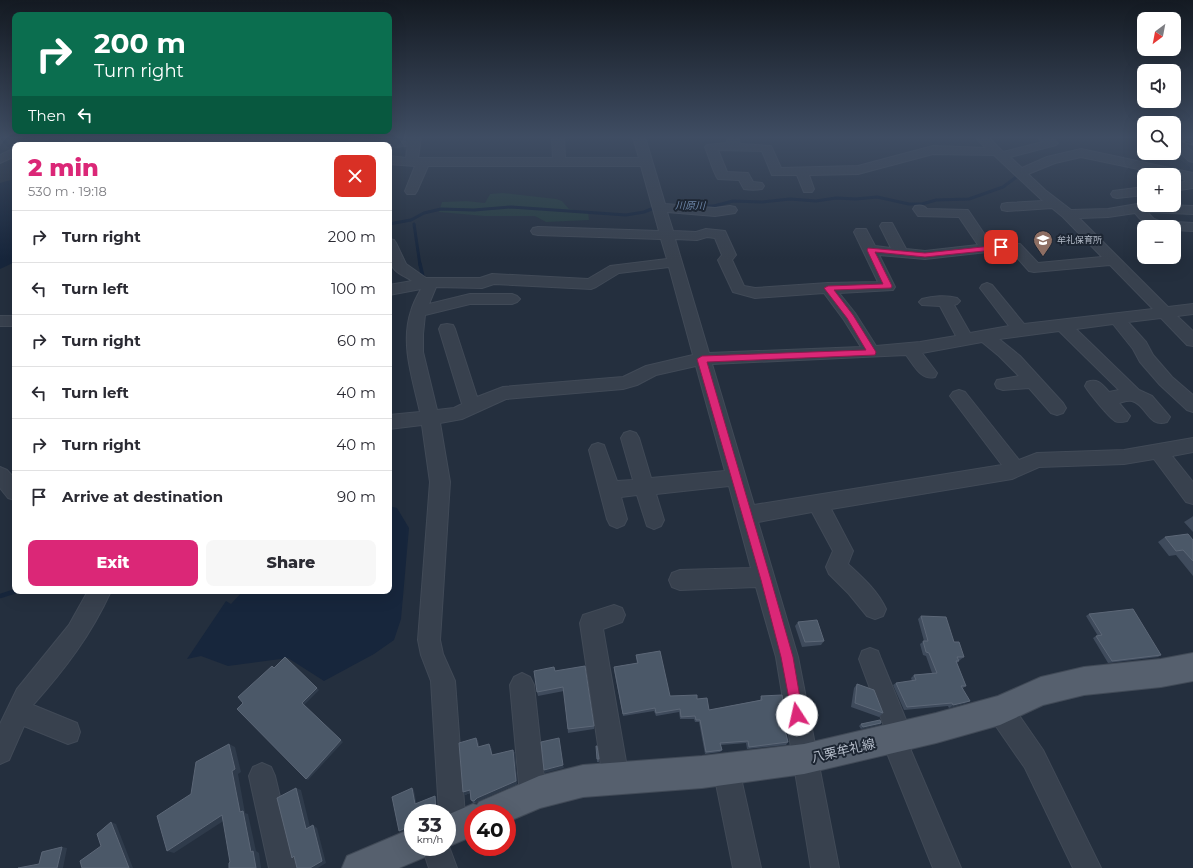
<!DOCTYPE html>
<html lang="en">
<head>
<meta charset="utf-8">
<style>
	:root { --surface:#fff; --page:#f7f7f7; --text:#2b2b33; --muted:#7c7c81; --line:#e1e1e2; --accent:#db2777 }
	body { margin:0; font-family:Montserrat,"Noto Sans JP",sans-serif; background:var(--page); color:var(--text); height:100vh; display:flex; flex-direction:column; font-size:15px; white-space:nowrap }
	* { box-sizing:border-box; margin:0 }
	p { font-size:13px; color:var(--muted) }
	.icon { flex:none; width:22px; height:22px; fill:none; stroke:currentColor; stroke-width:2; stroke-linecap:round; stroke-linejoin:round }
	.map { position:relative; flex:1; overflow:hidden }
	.panel { position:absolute; left:12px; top:142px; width:380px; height:452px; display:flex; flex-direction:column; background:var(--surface); border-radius:8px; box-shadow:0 4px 16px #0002 }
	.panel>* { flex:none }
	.top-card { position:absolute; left:12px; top:12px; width:380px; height:122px; border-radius:8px; box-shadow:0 4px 16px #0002; background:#0b6e4f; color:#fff; overflow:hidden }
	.needle { width:26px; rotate:212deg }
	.fabs { position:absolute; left:1137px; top:12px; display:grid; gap:8px }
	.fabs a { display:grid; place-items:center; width:44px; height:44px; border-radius:8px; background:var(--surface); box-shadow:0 4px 16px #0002; font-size:20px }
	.speed { position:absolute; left:404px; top:804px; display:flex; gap:8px; font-size:20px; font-weight:700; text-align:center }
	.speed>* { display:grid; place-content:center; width:52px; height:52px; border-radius:50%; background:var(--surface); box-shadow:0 4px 16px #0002; line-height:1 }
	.speed small { font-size:10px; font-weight:400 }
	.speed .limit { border:6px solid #d22; background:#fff; color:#111 }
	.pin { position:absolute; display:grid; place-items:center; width:34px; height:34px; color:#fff; margin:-17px; border-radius:8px; box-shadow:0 2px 6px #0006 }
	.me { position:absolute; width:44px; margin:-22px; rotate:350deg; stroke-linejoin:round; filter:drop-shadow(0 0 3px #0008) }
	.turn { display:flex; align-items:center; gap:14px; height:84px; padding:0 16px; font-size:18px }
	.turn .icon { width:52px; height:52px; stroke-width:2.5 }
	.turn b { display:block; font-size:28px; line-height:34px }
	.then { display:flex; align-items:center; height:38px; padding:0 16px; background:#0003; gap:8px; font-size:15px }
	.round { display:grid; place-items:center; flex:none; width:42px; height:42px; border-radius:8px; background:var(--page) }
	.head { display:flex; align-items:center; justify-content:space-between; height:68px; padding:0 16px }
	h1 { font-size:24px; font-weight:800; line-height:30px; color:var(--accent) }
	.action { display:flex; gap:8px; margin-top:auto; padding:8px 16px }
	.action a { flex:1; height:46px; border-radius:8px; background:var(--accent); color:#fff; font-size:16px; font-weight:800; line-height:46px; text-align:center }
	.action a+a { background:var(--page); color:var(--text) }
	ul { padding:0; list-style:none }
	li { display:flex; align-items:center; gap:12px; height:52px; padding:0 16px; border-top:1px solid var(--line) }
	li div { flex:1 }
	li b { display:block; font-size:15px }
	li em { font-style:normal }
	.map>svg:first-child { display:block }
	.green { fill:#263c3f }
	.water { fill:#17263c }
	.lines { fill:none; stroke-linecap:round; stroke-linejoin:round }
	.stream-far2 { stroke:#17263c; stroke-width:3 }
	.stream-far1 { stroke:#17263c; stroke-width:3.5 }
	.stream { stroke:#17263c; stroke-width:4.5 }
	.minor-casing { stroke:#414a57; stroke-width:2 }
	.major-casing { stroke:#414a57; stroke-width:2 }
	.minor { fill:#38414e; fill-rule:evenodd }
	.major { fill:#56606e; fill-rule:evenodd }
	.rail-casing { stroke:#5a6575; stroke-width:3 }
	.rail { stroke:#1d2633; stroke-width:2; stroke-dasharray:6; stroke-linecap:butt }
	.wall { fill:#3f4b5c }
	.shaded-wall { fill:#2f3b4b }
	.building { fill:#4b5868; stroke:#5c6777 }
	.route { fill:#db2777; stroke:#8e194d }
	.labels { text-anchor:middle; stroke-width:4; stroke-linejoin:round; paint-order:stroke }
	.far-poi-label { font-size:9px; fill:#b4bcc9; stroke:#1d2633; text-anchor:start }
	.far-water-label { font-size:10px; font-style:italic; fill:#6d86a8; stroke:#1d2633 }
	.near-street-label { font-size:13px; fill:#b4bcc9; stroke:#1d2633 }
</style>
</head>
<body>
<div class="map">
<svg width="1193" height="868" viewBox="0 0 1193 868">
	<rect width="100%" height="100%" fill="#242f3e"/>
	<path class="green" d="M158 137H301L294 141 156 139Z
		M503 193 556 199 562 201 569 209 588 212 589 220 546 222 535 216H484L439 212 442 202 466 201 485 203 490 194Z"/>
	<path class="water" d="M15 179V262L0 269V183Z
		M389 506 397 508 409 528 401 619 394 640 374 654 324 681 288 658 228 666 201 656 187 659 226 601 231 604 243 591H389Z"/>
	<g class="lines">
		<path class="stream-far2" d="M683 206H714L733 201 762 202 790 199 816 201 836 198 856 199 877 197 909 204H922L936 200 969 199 1003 187 1019 175
			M389 224 411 220 424 213 441 209 474 210 511 207 626 215 644 212 654 208
			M414 224 420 265"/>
		<path class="stream-far1" d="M420 264 423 277"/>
		<path class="stream" d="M0 596 16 591"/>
		<defs>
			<path id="minor" d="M33 137H49C41 146 29 145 18 145L20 143Z
				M63 137C72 137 83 138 89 145 78 145 70 146 63 137Z
				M409 137H421L418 158H553L552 137H564L565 158H639L633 137H645L665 204 715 208 730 206 735 207 737 210 735 213 715 216 667 212 673 231 696 232 706 229 725 231 736 255 732 260 744 286 755 288 828 283 878 282 854 232 856 229H866L875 246 891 248 880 226 882 223H892L906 249 925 251 978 245 959 217 918 216 913 209 915 206C920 205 924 205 927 209L968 210 991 244H1020L1038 263 1102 257 1063 217 1052 208 1007 211 1002 210 1001 207 1002 204 1007 203 1043 201 994 155 933 154 858 174 809 175 814 189 812 192H804L797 175H772L762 151 718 150 727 172 748 173 753 182 762 183 764 186 762 189C756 190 750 190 744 189L739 180 718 179C713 172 709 156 705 147L707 145 728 143 726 137H738L740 144 771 146 781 168 858 166 933 146 986 148 975 137H988L1003 152 1043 142 1037 137H1051L1058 143 1056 145 1010 157 1022 168 1047 157 1081 149 1193 173V188L1174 191V183L1185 182 1184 179 1174 177V175H1167L1081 157 1055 163 1028 174 1045 190 1071 210 1108 209 1137 204 1193 206V214L1147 212 1154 219 1159 221 1193 223V231L1174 230V227C1152 227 1150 231 1135 213L1108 217 1079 218 1168 307 1193 304V314L1177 316 1193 331V346L1187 345 1161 318 1128 322 1146 342 1153 355 1172 377 1193 395V412L1187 410 1160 385 1140 362 1133 349 1113 324 1076 329 1139 390 1152 396 1170 417 1167 422C1148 428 1147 405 1132 401 1128 400 1123 402 1119 403L1130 416 1127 421C1123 422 1119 423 1115 421 1108 416 1089 393 1085 386L1087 382C1098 378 1102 384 1109 392L1119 390 1059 331 999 339 1020 356 1063 403 1066 408 1063 413 1057 415 1051 413 1029 388 1003 390 997 388 995 384 997 380 1019 376 999 356 982 342 922 353 937 373 935 377C921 381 914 365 906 355L712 364 754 505 1002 465 953 400 950 396 953 392 959 390 965 392 1019 460 1037 453 1124 450 1193 438V452L1172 456 1193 482V504L1186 502 1154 459 1124 464 1039 467 1012 479 831 509 853 551 848 564C862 577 878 591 886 609L883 616 875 619 867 616 849 594 829 574 826 567 833 551 812 512 758 522 798 657 839 868H811L776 657 756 587 680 590 672 587 669 580 672 573 680 570 751 568 729 486 656 494 664 520 661 526 654 529 647 526 637 495 621 497 627 519 624 525 617 528 610 525 607 519 589 450 592 445 598 443 604 445 617 481 633 480 621 438 624 433 630 431 636 433 639 438 651 478 725 471 696 366 656 375 637 385 623 389 506 399 462 419 440 423 450 482 440 640 443 654 455 681 466 829 462 838 453 842 447 840V813H439L431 681 421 655 418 640 430 482 422 425 389 429V415L420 412C413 380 400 344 411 311 413 304 417 296 421 289L389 295V285L412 281C407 277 400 275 395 270 387 262 389 249 389 239L394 240 396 243 406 264 426 278H480L492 274 588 279 610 266 667 259 661 239 538 235 533 234 531 231 533 228 538 227 659 231 641 166H428L417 191 415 194H407L405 191 415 166 389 164V156L406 158ZM707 237 715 238 722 255 718 260 733 292 755 298 824 293 844 320 861 347 709 353 675 239 697 240ZM1011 251 1029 271 1034 272 1110 265 1153 309 1024 324 992 285 987 283 982 285 980 288 1009 326 970 333 954 305 957 304 960 301 957 298C947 295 932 296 922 299L919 302 922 305 940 306 956 336 920 342 876 346 855 313 839 293 893 290 895 287 879 255 925 259 987 252ZM669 267 693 355 646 366 623 377 503 387 477 397 455 329 453 325 447 324 441 325 439 329 462 404 454 408 437 410 423 352V334L425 315 470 304H512L517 302 520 299 517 296 512 294H470L429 304 436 287 482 288 494 284 591 289 596 287 619 273Z
				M267 139 313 142 317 143 319 145H182L184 143 188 142Z
				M353 139 402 141 406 142 408 144 406 146 389 147V145L349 144 347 142 349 140Z
				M1181 139 1185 140 1187 142 1186 146 1193 152V162L1189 161 1174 147 1177 140Z
				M146 140 176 142 180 143 182 145H99L101 143 105 142Z
				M15 148V156L0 163V155Z
				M1144 187V195L1117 198 1113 197 1111 194 1113 191Z
				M0 316H15V326H0Z
				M0 467 7 470 15 479V500L8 498 0 488Z
				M88 591H111C91 635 65 669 33 705L77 723 80 732 77 741 68 744 24 726 9 760 0 764V724L17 689 69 625Z
				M614 605 622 608 625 615 622 622 603 629 629 779 625 788 616 792 607 788 603 779 580 623 583 615Z
				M870 648 878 651 881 659 913 737 909 746 961 868H933L881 738 885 729 859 659 862 651Z
				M522 673 530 677 534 685 546 795 542 804 533 808 524 804 520 795 510 685 514 677Z
				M1000 698 1009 701 1043 750 1101 868H1073L1025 768 991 719 988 710 991 701Z
				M726 756 735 760 739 769 761 868H733L713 769 717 760Z
				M262 763 271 767 275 776 297 868H269L249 776 253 767Z
				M447 841 457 868H429L422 847H447Z"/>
			<path id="major" d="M1193 653V681L1161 687 1084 695 1043 705 1000 725 936 743 804 774 702 788 583 797 540 808 507 822V813H473V836L447 847H446L447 815 473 804 477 805 479 802 539 776 583 765 702 756 804 744 936 713 998 696 1041 677 1084 667 1161 659Z
				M413 828V847H429L425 857 399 868H342L347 856Z"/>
		</defs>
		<use href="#minor" class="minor-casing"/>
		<use href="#major" class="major-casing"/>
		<use href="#minor" class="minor"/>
		<use href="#major" class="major"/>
		<defs>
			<path id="rail" d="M1174 138 1193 144"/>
		</defs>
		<use href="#rail" class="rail-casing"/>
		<use href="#rail" class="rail"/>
	</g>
	<path class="wall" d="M1193 516V532L1184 522 1192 517Z
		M1165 537 1193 540V576L1176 555 1169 556 1158 542Z
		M1089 614 1161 655 1158 657 1108 663 1093 638 1096 636H1098L1086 616Z
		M921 616 954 642 964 657 960 660H958L959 661 957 663 966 686 963 688 966 703 949 708 948 706 904 710 893 685 896 683 912 681 911 678 914 675 932 673 926 656 923 655 920 644 924 641 918 619Z
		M798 622 824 641 821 645 802 647 795 626Z
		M636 655 670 696 697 699 709 710 760 700V699L761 696 787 721 786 724H783L788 742 786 745 747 749 746 743 721 745 722 750 720 752 705 754 699 722H695L694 719H680L679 712 656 716 654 711 623 716 614 670V667L637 663 636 658Z
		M555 671 594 726V729L568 733 564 691 538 696 537 692Z
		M857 684 883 713 879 717 851 707 854 688Z
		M881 723 879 725 861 729 859 726 861 724Z
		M476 738 478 741 479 747 489 744 491 747 492 755 513 750 515 753 517 784 478 801 476 803H473L471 800 470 793 465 795 463 792Z
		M596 749 599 759V762H597Z"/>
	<path class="shaded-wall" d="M317 688 319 690 304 705 343 742 308 780 306 779 302 703Z
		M970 701 966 703 949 708 953 705Z
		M881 723 879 725 861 729 863 727Z
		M476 738 478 741 480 750 478 747Z
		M229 744 235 747 241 772 238 774 245 813 248 814 256 851 259 853 261 868H256L251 852 240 812 232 771Z
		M489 744 491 747 493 758 492 755Z
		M513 750 515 753 517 784 478 801 476 803 474 801Z
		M563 765 564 768 545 773 544 770Z
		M296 788 301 790 311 831 306 829Z
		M412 788 414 790 417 806 415 804Z
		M470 790 472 792 465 795 463 792Z
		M435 796 436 797 437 813 436 812Z
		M222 815 228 818 174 853 167 851Z
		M111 822 116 824 133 868H129Z
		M313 825 317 828 326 863 318 868H310Z
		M412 825 413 827 401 832 399 831Z
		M62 847 67 848 63 868H57Z"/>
	<path class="building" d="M40 142 50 145H33Z
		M1188 534 1193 540V561L1183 550 1176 551 1165 537Z
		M1133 609 1161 655 1112 661 1096 636 1102 635 1089 614Z
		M921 616 946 617 954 642H959L964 657H957L959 661H956L966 686H961L970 701 953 705 952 703 907 707 896 683 916 680 914 675 937 673 929 653 926 652 923 641H928Z
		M817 620 824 641 805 642 798 622Z
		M660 651 670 696 697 695V699L707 698 709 710 762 700 761 696 782 695 787 721 783 722 788 742 749 747 748 741 720 743 722 750 706 752 700 720H696L695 716 681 717 680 709 656 713 655 708 623 714 614 667 638 663 636 655Z
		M285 657 317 688 302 703 341 740 306 779 237 709 243 703 238 697 272 666 274 668Z
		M585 666 594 726 568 729 563 687 537 692 534 671 554 667 555 671Z
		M857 684 874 690 883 713 855 703Z
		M880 720 881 723 863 727 861 724Z
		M476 738 478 747 489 744 492 755 513 750 516 781 477 798 474 801 471 800 470 790 463 792 459 743Z
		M559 738 563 765 544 770 541 742Z
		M229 744 235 769 232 771 240 812 243 811 251 852 253 851 256 868H229V863L230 862 222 815 167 851 157 816 191 794 196 762Z
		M596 746H597L599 759H597Z
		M296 788 306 829 313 825 322 861 310 868H297L294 856 292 858 277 798Z
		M412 788 415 804 435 796 436 812 439 813H413V834L412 825 399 831 392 797Z
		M111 822 129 868H82L80 861 101 846 97 834Z
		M62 847 57 868H18L39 864 42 852Z"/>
	<linearGradient id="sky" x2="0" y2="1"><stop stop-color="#141a22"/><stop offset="0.53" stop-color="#3f4d63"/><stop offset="1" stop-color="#3f4d63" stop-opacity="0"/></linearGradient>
	<rect width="1193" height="259" fill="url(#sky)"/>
	<path class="route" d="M1001 245 1005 247 1004 249 925 257 875 252 892 286 891 288 834 290 853 315 876 352 875 355 707 362 771 580 793 657 803 715 801 720 797 721 793 720 781 657 761 580 697 359 702 356 866 350 847 318 824 288 828 286 883 284 867 250 868 248 925 253Z"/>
	<defs>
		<symbol id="school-pin" viewBox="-11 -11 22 30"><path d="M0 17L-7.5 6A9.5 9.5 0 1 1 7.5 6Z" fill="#8d6e63" stroke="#1d2633"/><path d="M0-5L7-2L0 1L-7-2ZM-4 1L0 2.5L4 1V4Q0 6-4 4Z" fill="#fff"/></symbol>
	</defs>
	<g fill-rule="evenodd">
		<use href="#school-pin" x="1032" y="229" width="22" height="30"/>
	</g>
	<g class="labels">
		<g class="far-poi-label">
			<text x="1057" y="243">牟礼保育所</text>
		</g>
		<g class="far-water-label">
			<text transform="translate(690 205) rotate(1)" y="4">川原川</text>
		</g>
		<g class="near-street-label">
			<text transform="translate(843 750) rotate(-13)" y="5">八栗牟礼線</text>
		</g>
	</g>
</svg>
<div class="fabs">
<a><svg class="needle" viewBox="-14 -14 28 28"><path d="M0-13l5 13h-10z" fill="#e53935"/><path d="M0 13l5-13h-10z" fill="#7c7c81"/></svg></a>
<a><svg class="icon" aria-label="sound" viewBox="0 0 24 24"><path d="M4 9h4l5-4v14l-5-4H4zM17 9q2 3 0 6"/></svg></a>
<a><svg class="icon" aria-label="search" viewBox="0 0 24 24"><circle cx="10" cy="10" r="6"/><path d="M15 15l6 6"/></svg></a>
<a>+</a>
<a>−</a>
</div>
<div class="speed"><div>33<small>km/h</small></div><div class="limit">40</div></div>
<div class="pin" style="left:1001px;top:247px;background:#d93025"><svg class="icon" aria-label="arrive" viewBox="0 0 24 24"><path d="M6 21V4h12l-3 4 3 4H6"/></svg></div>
<svg class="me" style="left:797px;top:715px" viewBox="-20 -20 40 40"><circle r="19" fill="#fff"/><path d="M0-13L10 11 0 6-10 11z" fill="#db2777"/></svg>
<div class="top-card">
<div class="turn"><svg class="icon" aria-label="right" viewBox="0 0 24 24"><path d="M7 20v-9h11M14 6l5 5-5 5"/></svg><div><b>200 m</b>Turn right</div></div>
<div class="then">Then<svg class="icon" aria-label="left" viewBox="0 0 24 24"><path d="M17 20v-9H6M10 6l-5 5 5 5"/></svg></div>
</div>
<section class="panel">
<div class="head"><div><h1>2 min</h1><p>530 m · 19:18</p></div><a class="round" style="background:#d93025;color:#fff"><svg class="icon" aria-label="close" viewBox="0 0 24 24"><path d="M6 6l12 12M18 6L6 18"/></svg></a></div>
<ul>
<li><svg class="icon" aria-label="right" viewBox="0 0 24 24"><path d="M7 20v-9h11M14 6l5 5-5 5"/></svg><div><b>Turn right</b></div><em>200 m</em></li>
<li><svg class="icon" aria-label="left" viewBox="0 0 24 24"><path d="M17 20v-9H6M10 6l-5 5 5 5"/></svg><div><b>Turn left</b></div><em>100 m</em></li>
<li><svg class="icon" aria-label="right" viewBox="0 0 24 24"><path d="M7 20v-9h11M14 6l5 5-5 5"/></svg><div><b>Turn right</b></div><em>60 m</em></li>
<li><svg class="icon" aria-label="left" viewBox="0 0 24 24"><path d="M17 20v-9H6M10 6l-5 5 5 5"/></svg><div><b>Turn left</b></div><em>40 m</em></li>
<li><svg class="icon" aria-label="right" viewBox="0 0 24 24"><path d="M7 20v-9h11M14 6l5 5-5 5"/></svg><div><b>Turn right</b></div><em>40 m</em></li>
<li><svg class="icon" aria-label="arrive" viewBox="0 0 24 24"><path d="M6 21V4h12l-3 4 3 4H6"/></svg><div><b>Arrive at destination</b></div><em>90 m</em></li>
</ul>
<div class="action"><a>Exit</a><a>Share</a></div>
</section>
</div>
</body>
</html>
